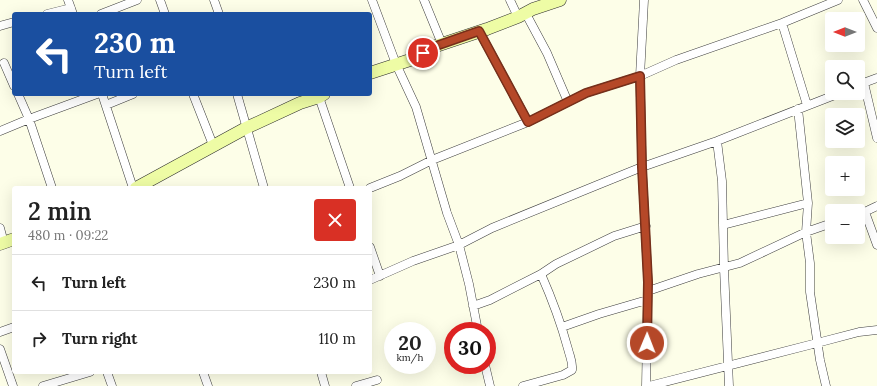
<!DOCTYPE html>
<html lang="en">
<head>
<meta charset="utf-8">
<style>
	:root { --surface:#fff; --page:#f2f2f2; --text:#222; --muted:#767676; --line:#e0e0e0 }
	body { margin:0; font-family:Lora,serif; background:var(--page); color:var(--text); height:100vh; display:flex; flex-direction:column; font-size:15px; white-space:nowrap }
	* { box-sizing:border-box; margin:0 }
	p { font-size:13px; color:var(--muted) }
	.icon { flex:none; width:22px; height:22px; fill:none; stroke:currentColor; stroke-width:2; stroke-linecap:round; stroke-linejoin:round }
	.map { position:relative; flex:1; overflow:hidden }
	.details { position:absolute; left:12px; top:186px; width:360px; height:188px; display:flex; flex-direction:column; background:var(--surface); border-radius:4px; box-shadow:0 4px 16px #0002 }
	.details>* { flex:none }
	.guide { position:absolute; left:12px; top:12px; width:360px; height:84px; border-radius:4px; box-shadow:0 4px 16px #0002; background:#1a4fa0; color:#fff; overflow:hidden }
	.needle { width:26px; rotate:270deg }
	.fabs { position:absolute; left:825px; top:12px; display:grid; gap:8px }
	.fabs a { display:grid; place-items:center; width:40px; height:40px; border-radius:4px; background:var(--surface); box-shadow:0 4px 16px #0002; font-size:20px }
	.speed { position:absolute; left:384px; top:322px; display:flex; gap:8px; font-size:20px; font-weight:700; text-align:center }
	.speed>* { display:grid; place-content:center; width:52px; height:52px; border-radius:50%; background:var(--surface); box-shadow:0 4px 16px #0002; line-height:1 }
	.speed small { font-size:10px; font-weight:400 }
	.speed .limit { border:6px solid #d22; background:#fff; color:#111 }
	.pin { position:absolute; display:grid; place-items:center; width:34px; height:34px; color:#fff; margin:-17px; border:2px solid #fff; border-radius:50%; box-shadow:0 1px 4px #0007 }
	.me { position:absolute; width:44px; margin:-22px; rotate:1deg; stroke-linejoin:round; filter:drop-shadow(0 0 3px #0008) }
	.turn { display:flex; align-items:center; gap:14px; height:84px; padding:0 16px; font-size:18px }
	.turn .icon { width:52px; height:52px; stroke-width:2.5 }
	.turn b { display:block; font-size:28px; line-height:34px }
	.round { display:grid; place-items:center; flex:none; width:42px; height:42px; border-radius:4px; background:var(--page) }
	.head { display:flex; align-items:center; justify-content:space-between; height:68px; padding:0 16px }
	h1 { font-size:24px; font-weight:600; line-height:30px }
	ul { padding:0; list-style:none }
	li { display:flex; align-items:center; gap:12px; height:56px; padding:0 16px; border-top:1px solid var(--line) }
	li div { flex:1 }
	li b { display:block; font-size:15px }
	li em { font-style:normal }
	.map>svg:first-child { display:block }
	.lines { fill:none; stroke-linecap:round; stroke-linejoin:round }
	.minor-casing { stroke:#3d3d3d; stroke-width:9 }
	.secondary-casing { stroke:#2c2c2c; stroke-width:13 }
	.minor { stroke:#fff; stroke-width:8 }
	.secondary { stroke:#eefca5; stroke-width:12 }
	.route-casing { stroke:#762f1a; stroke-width:10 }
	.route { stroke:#b54828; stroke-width:7 }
</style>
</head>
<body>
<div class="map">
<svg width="877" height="386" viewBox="0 0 877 386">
	<rect width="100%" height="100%" fill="#fdfee8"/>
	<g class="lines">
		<defs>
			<path id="minor" d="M68 0 73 14
				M160 0 165 14
				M214 0 219 14
				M372 0 396 64 416 107 447 213 459 245 469 284 478 331
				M424 0 442 44
				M510 0 518 17
				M644 0 640 76 642 167 648 282 646 386
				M863 0 877 28
				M525 12 547 53 568 102
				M47 14 71 8
				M101 14 137 0
				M782 23 807 105
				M0 26 14 22
				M479 31 528 122
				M4 63 14 86
				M864 83 877 138
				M858 85 877 78
				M18 94 29 119 52 188
				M102 94 133 188
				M193 94 213 145
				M237 94 264 188
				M318 94 350 188
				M106 105 133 94
				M798 109 808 203 806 232 810 263V292L820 360 826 386
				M0 131 29 119 97 94
				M717 141 722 181 724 268 729 386
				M370 188 400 176 432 160 528 122 586 93 640 76 676 60 782 23 838 0
				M865 212 877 245
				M858 215 877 206
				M723 225 808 203
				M0 228 4 243
				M370 247 380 276
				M370 280 413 261 459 245 492 228 595 186 642 167 717 141 840 93
				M648 291 698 274 740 263 806 232 832 223
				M473 306 490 300 541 274 556 264 614 236 646 226
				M562 327 599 314 647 300
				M0 332 14 327
				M0 349 13 386
				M485 365 490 386
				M107 372 112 386
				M203 372 208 386
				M321 372 325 386
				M43 386 90 372
				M356 386 377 380
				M523 386 563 375 572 370C573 362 570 357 568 349 561 323 552 299 541 274
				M649 386 817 343 859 332 877 330"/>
			<path id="secondary" d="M370 73 410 60 436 46 487 29 518 17 533 9 560 0
				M136 188 246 128 300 103 319 97 324 94
				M0 244 14 239"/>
		</defs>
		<use href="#minor" class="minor-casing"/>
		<use href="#secondary" class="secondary-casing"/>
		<use href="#minor" class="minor"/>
		<use href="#secondary" class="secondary"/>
	</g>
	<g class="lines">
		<defs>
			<path id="route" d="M423 53 436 46 479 31 528 122 586 93 640 76 642 167 648 282 647 343"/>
		</defs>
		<use href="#route" class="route-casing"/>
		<use href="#route" class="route"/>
	</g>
</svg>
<div class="fabs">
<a><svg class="needle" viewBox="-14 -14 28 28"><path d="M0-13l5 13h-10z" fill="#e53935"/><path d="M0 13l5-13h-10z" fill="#767676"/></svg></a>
<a><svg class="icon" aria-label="search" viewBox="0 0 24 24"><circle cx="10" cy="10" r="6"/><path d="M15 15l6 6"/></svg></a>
<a><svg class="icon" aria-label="layers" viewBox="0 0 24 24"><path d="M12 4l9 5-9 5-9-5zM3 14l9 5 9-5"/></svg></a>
<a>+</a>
<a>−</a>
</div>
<div class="speed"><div>20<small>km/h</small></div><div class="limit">30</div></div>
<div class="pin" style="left:423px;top:53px;background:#d93025"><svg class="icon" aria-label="arrive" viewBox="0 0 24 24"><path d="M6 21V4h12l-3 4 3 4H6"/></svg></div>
<svg class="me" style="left:647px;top:343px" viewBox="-20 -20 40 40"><circle r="17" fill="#b54828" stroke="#fff" stroke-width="3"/><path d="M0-11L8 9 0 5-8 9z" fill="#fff"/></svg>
<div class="guide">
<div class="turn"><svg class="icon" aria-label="left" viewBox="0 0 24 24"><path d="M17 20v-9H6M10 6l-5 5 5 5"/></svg><div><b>230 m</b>Turn left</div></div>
</div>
<section class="details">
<div class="head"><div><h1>2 min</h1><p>480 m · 09:22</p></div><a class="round" style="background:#d93025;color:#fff"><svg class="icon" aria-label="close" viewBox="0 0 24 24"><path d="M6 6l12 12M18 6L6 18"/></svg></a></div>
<ul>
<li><svg class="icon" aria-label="left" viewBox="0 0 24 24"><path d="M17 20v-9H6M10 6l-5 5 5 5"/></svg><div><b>Turn left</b></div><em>230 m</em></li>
<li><svg class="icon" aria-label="right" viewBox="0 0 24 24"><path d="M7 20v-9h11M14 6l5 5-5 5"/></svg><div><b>Turn right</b></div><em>110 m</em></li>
</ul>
</section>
</div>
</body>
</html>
